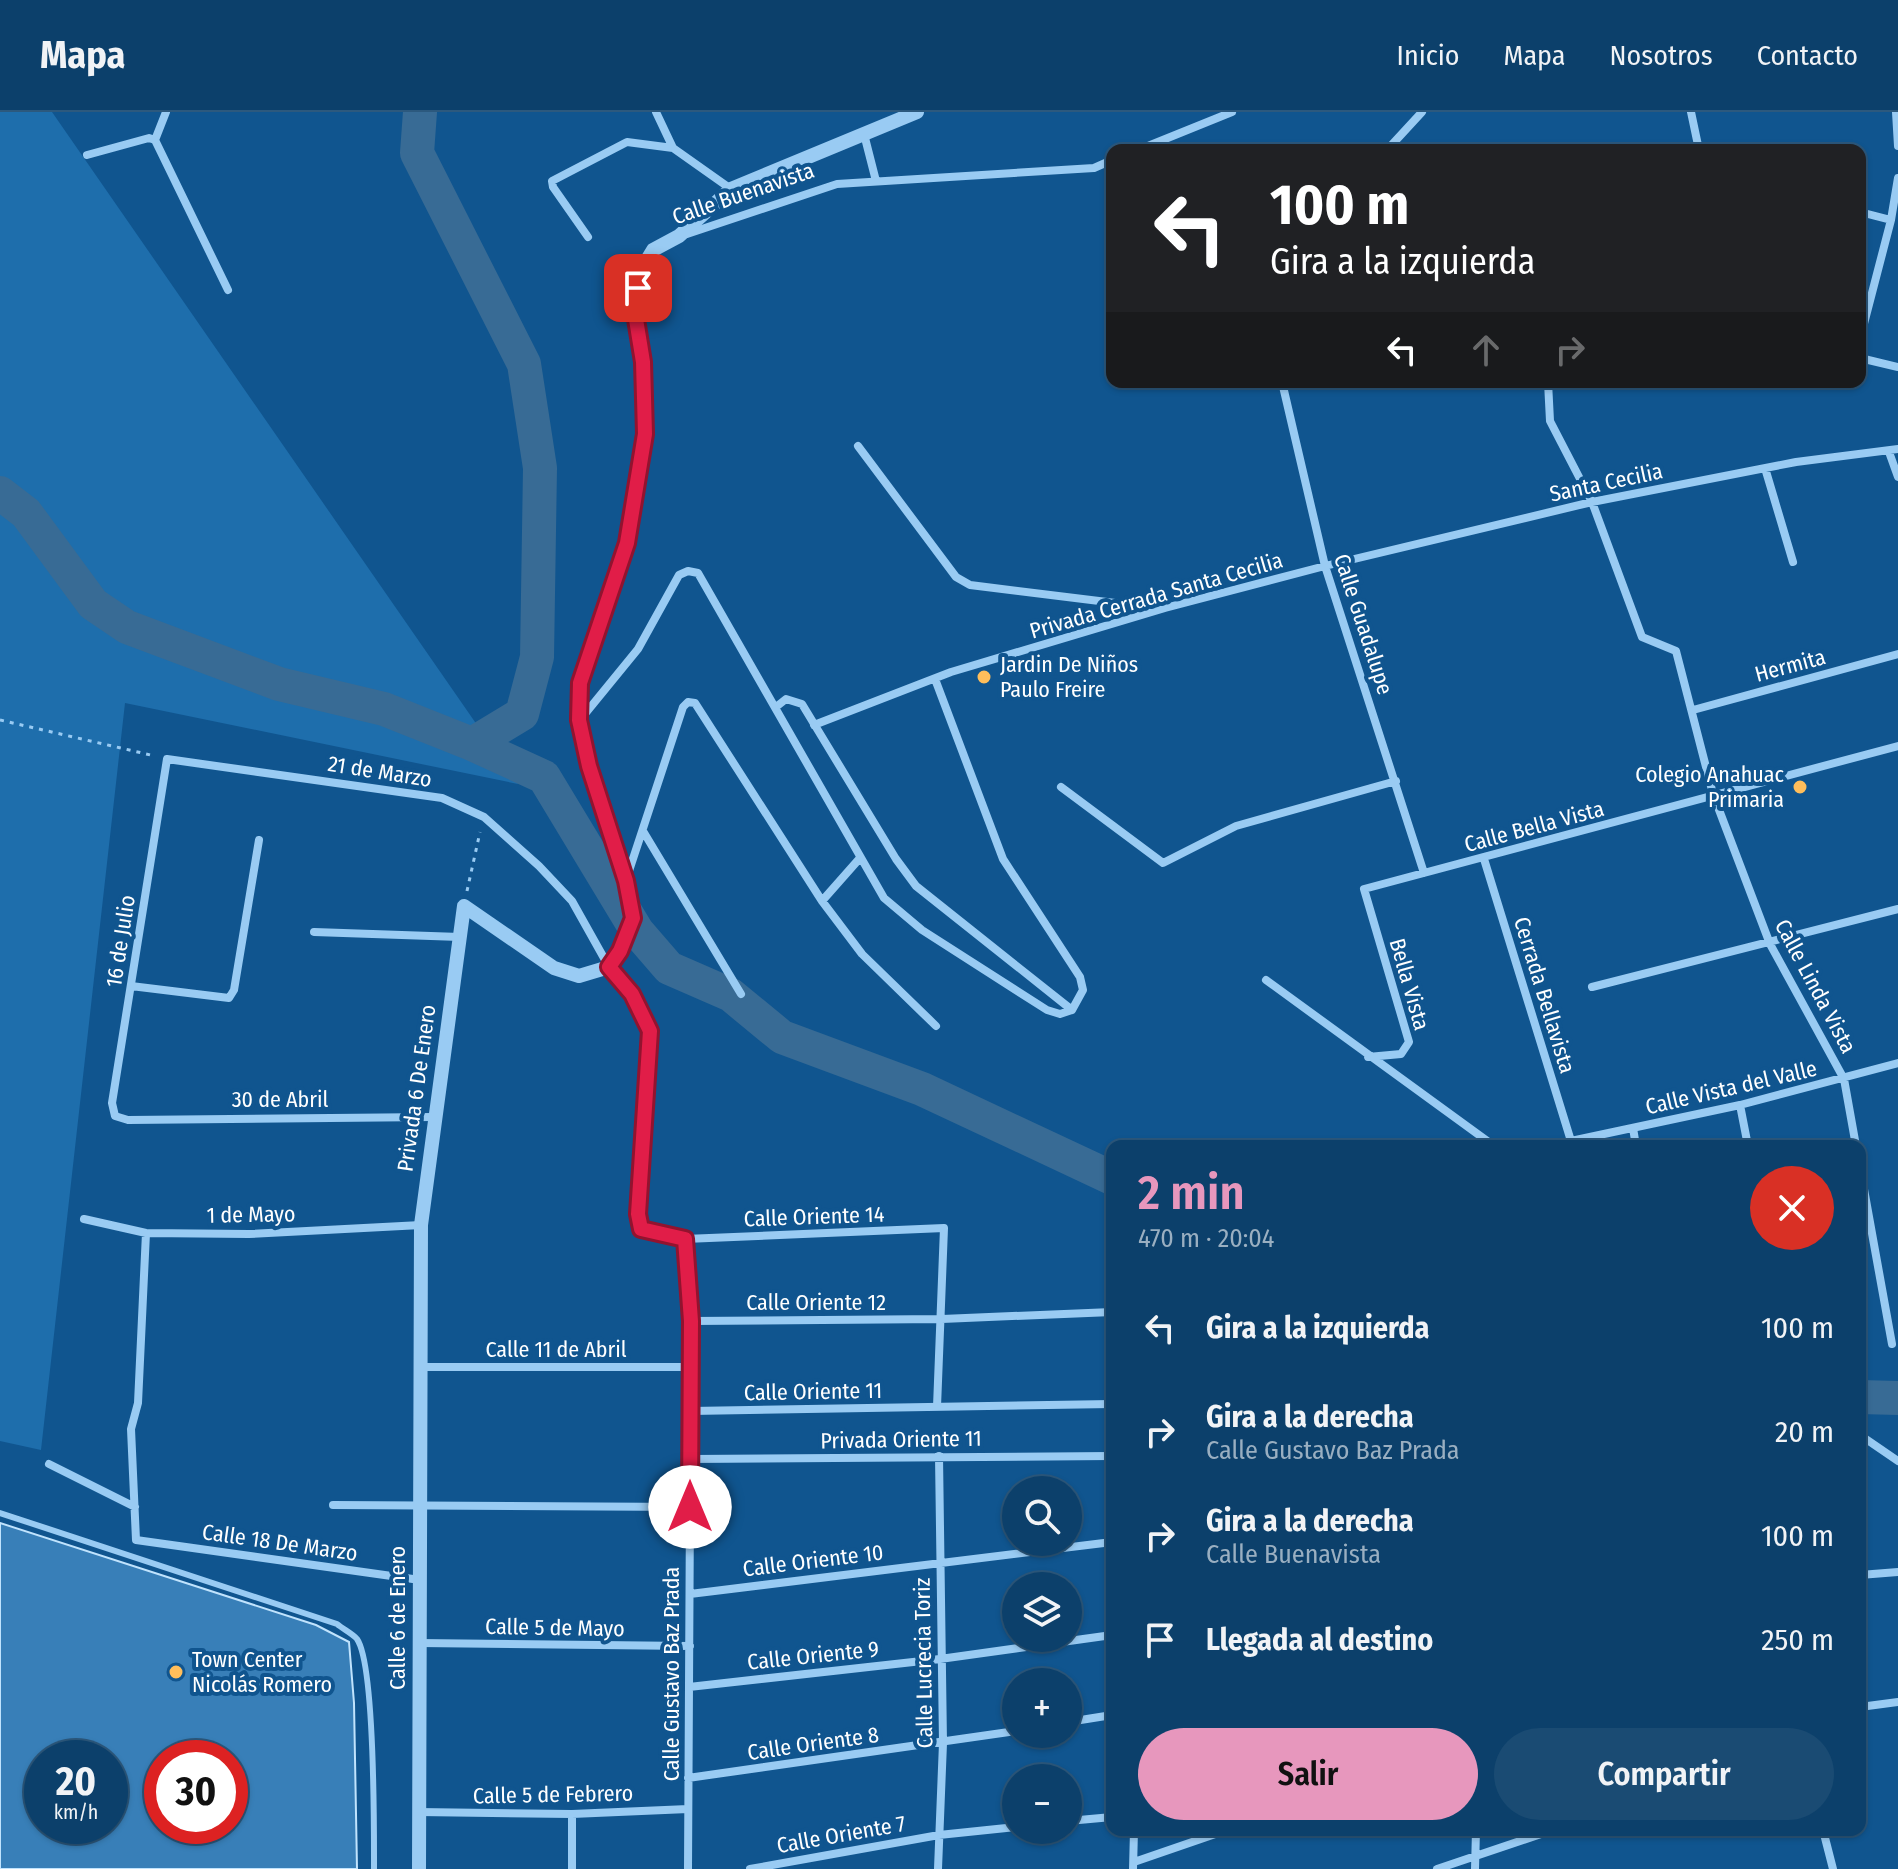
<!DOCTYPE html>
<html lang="es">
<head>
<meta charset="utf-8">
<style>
	:root { --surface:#0c406b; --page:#1a4b73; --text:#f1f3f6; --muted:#9aafc1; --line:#2c597e; --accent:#e797bd }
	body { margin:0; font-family:"Fira Sans Condensed",sans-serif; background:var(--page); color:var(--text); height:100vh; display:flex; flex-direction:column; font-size:30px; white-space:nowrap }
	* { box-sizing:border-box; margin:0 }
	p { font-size:26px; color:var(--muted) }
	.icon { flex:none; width:44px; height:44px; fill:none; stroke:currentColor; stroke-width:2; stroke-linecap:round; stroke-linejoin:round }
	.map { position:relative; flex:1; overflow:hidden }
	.side { position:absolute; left:1106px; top:1028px; width:760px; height:696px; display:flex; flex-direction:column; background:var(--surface); border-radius:16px; box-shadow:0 2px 6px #0004,0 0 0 2px var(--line) }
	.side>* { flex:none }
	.top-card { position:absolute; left:1106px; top:32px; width:760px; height:244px; border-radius:16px; box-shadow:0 2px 6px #0004,0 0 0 2px var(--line); background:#202124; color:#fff; overflow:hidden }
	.controls { position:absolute; left:1002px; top:1364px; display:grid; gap:16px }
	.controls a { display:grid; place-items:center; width:80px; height:80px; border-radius:50%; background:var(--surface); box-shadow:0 2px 6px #0004,0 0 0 2px var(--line); font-size:40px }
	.speed { position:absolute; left:24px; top:1628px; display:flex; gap:16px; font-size:40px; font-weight:700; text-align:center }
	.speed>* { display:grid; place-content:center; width:104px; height:104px; border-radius:50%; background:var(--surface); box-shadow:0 2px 6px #0004,0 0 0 2px var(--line); line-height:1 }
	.speed small { font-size:20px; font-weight:400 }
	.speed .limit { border:12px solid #d22; background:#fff; color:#111 }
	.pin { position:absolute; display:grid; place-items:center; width:68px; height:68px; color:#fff; margin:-34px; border-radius:16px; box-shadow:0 4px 12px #0006 }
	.me { position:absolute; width:88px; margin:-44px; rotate:0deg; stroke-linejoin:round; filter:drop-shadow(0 0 6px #0008) }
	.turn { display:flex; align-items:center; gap:28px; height:168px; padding:0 32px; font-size:36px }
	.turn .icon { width:104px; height:104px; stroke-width:2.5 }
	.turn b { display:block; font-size:56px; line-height:68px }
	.lanes { display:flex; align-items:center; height:76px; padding:0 32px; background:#0003; justify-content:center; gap:40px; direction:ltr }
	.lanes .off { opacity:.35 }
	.round { display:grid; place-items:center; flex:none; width:84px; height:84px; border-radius:42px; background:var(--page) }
	.summary { display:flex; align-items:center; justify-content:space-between; height:136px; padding:0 32px }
	h1 { font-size:48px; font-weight:600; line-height:60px; color:var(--accent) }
	.action { display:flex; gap:16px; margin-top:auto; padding:16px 32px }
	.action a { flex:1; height:92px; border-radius:48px; background:var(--accent); color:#111; font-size:32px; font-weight:600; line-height:92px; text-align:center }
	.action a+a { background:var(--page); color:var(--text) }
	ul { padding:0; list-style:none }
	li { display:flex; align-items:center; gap:24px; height:104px; padding:0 32px }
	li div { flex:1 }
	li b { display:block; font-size:30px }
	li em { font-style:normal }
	header { display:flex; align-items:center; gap:48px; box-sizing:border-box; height:112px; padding:0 40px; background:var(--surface); border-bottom:2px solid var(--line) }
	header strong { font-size:38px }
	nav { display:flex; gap:44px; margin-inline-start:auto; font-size:28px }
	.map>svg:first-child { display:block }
	.green { fill:#1e6eac }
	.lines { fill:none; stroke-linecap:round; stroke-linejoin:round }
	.river { stroke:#386b95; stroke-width:34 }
	.building { fill:#387fb8; stroke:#c0e3fd; stroke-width:2; fill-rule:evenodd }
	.path { stroke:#99cbf3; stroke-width:3; stroke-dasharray:4 6; stroke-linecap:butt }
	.service { stroke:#99cbf3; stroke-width:6 }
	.minor { stroke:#99cbf3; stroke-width:8 }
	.tertiary { stroke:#99cbf3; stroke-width:14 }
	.route-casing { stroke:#92132f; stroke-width:20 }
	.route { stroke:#e11d48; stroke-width:14 }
	.poi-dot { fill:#ffbe5b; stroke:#10558f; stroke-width:3 }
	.labels { text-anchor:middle; stroke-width:8; stroke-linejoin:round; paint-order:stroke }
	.street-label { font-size:22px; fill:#fff; stroke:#10558f }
	.poi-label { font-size:22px; fill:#fff; stroke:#10558f; text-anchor:start }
</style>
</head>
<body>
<header>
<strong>Mapa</strong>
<nav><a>Inicio</a><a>Mapa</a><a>Nosotros</a><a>Contacto</a></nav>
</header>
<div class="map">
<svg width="1898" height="1757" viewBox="0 0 1898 1757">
	<rect width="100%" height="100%" fill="#10558f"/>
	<path class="green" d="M0 0H52L518 672 125 591 41 1338 0 1329Z"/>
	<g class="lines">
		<path class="river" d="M0 381 26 401 93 492 127 515 279 572 384 597 472 632 522 602 537 545 540 356 524 252 417 41 420 0
			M472 632 544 665 637 819 669 856 731 883 782 925 922 977 1112 1066
			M1860 1285 1898 1286"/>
	</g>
	<path class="building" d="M0 1411 316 1513 349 1530 354 1591 357 1757H0ZM42 1646H110V1714H42ZM162 1646H230V1714H162Z"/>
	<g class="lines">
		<path class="path" d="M0 608 155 644
			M467 779 480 720"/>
		<path class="service" d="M0 1401 337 1512C343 1517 353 1522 357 1527 375 1553 374 1718 374 1757"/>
		<path class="minor" d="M656 0 673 36
			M1691 0 1699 38
			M1896 0 1898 34
			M864 22 876 69
			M155 28 166 0
			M1138 38 1232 0
			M1387 38 1422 0
			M87 43 149 26 155 28 228 178
			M1860 100 1891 108
			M687 122 837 72 1094 56 1112 48
			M588 125 553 75 552 69 627 30 673 36 731 77
			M1860 227 1891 108 1898 66
			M1860 246 1898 255
			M1282 270 1325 454 1424 761
			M1548 270 1550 309 1592 390 1642 525 1676 539 1713 682 1770 832 1844 967 1856 1034
			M858 334 956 465 970 473 1156 496
			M1889 340 1898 365
			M1765 356 1793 450
			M776 595 786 587 802 592 896 747 916 774 1072 898
			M1693 598 1898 542
			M580 608 638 537 679 463 688 459 698 461 884 786 922 818 1047 898 1060 902 1072 898 1083 878 1080 865 1003 747 935 567
			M814 613 951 560 1165 496 1325 454 1592 390 1796 350 1898 337
			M1061 675 1163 751 1236 714 1396 669
			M643 719 741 882
			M1484 747 1571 1029 1740 993 1898 951
			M626 768 683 595 688 590 695 591 822 789 862 842 936 914
			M822 789 860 746
			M314 820 460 825
			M1266 868 1490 1031
			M131 874 229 886 234 878 259 728
			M1592 875 1898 797
			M1368 945 1401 942 1409 930 1364 777 1898 634
			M1740 993 1748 1034
			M433 1005 128 1008 115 1004 112 991 167 647 442 686 484 705 539 754 572 789 609 855 632 882 650 919 638 1102 641 1117 685 1127 944 1116 937 1295
			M1633 1016 1636 1034
			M1860 1055 1892 1232
			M84 1107 146 1121 249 1122 421 1113
			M146 1121 138 1291 131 1317 136 1428 420 1468
			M685 1127 691 1209 688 1757
			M691 1209 942 1207 1112 1200
			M420 1255H691
			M691 1299 1112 1292
			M1860 1323 1898 1349
			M691 1347 1112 1344
			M49 1352 135 1395
			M333 1393 690 1395
			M1860 1463 1898 1460
			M690 1482 1112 1430
			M419 1531 690 1534
			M689 1575 940 1547 1112 1523
			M1860 1595 1898 1590
			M1068 1610 1112 1603
			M688 1666 1016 1619
			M418 1700 572 1702 688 1697
			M572 1702V1757
			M1068 1709 1112 1705
			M1823 1718 1833 1757
			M1134 1750 1227 1718
			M750 1757 939 1723 1016 1715
			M938 1757 943 1631 939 1344
			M1133 1757 1134 1718
			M1437 1757 1553 1718
			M1475 1757 1476 1718"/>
		<path class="tertiary" d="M419 1757 421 1113 464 794 554 856 579 864 609 855 620 839 633 806 626 769 589 654 579 608 580 571 627 431 645 322 643 250 634 195 641 158 653 138 679 124 731 77 917 0"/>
	</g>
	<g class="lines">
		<defs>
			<path id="route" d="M638 176 634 195 643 250 645 322 627 431 580 571 579 608 589 654 626 769 633 806 620 839 609 855 632 882 650 919 638 1102 641 1117 685 1127 691 1209 690 1395"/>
		</defs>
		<use href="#route" class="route-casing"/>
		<use href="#route" class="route"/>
	</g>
	<g class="poi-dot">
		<circle cx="984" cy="565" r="8"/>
		<circle cx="1800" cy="675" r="8"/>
		<circle cx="176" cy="1560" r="8"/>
	</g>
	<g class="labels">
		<g class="street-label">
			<text transform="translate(743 81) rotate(-19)" y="8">Calle Buenavista</text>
			<text transform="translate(1606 370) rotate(-12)" y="8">Santa Cecilia</text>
			<text transform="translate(1156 483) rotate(-16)" y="8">Privada Cerrada Santa Cecilia</text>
			<text transform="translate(1364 512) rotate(72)" y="8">Calle Guadalupe</text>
			<text transform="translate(1790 553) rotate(-15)" y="8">Hermita</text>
			<text transform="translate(380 659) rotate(9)" y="8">21 de Marzo</text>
			<text transform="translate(1534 714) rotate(-15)" y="8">Calle Bella Vista</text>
			<text transform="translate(120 829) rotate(-81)" y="8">16 de Julio</text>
			<text transform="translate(1410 872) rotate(74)" y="8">Bella Vista</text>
			<text transform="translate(1816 874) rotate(62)" y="8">Calle Linda Vista</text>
			<text transform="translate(1545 883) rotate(73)" y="8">Cerrada Bellavista</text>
			<text transform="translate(1731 975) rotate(-13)" y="8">Calle Vista del Valle</text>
			<text transform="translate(416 976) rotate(-82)" y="8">Privada 6 De Enero</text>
			<text x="280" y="995">30 de Abril</text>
			<text transform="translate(251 1102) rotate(-1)" y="8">1 de Mayo</text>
			<text transform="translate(814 1104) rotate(-2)" y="8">Calle Oriente 14</text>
			<text x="816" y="1198">Calle Oriente 12</text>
			<text x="556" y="1245">Calle 11 de Abril</text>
			<text transform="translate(813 1279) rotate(-1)" y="8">Calle Oriente 11</text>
			<text transform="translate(901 1327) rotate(-1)" y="8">Privada Oriente 11</text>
			<text transform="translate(280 1430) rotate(8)" y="8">Calle 18 De Marzo</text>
			<text transform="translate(813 1448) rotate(-7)" y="8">Calle Oriente 10</text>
			<text transform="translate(397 1506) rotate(-90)" y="8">Calle 6 de Enero</text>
			<text transform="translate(555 1515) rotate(1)" y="8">Calle 5 de Mayo</text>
			<text transform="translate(813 1543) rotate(-6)" y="8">Calle Oriente 9</text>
			<text transform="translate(923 1551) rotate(-91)" y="8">Calle Lucrecia Toriz</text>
			<text transform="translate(671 1562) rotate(-90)" y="8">Calle Gustavo Baz Prada</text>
			<text transform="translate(813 1631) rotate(-8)" y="8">Calle Oriente 8</text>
			<text transform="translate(553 1682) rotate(-1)" y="8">Calle 5 de Febrero</text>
			<text transform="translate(841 1722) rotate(-10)" y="8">Calle Oriente 7</text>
		</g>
		<g class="poi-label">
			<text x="1000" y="560">Jardin De Niños<tspan x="1000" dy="25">Paulo Freire</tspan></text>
			<text x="1784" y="670" text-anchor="end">Colegio Anahuac<tspan x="1784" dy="25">Primaria</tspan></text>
			<text x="192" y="1555">Town Center<tspan x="192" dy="25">Nicolás Romero</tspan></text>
		</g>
	</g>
</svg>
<div class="controls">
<a><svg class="icon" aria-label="search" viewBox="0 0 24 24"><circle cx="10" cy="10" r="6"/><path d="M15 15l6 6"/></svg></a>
<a><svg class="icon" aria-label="layers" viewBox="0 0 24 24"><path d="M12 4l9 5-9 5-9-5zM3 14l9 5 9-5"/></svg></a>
<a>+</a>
<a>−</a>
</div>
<div class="speed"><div>20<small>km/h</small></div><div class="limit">30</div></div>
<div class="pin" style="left:638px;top:176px;background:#d93025"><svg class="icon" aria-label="arrive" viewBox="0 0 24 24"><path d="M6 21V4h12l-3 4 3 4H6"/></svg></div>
<svg class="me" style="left:690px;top:1395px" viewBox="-20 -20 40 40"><circle r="19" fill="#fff"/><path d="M0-13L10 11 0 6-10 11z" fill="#e11d48"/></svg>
<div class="top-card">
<div class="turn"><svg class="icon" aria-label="left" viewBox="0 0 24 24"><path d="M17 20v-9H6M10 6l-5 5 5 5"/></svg><div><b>100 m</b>Gira a la izquierda</div></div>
<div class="lanes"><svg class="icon" aria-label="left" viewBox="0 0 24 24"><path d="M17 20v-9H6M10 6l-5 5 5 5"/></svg><svg class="icon off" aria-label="ahead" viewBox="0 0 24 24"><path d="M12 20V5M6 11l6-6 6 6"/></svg><svg class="icon off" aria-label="right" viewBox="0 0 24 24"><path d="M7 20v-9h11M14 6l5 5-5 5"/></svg></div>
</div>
<section class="side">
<div class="summary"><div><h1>2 min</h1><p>470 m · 20:04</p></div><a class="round" style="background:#d93025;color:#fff"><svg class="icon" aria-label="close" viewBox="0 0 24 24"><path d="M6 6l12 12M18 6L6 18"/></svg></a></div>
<ul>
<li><svg class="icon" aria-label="left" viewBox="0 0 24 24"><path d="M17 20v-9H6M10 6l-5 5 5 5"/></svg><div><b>Gira a la izquierda</b></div><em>100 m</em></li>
<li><svg class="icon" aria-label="right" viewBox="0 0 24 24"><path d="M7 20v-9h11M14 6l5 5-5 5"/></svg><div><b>Gira a la derecha</b><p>Calle Gustavo Baz Prada</p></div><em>20 m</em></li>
<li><svg class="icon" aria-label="right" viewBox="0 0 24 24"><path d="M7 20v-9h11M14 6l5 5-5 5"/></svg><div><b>Gira a la derecha</b><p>Calle Buenavista</p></div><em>100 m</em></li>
<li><svg class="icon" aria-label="arrive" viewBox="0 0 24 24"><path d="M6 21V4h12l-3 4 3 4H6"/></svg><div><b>Llegada al destino</b></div><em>250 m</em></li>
</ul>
<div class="action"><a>Salir</a><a>Compartir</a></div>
</section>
</div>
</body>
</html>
